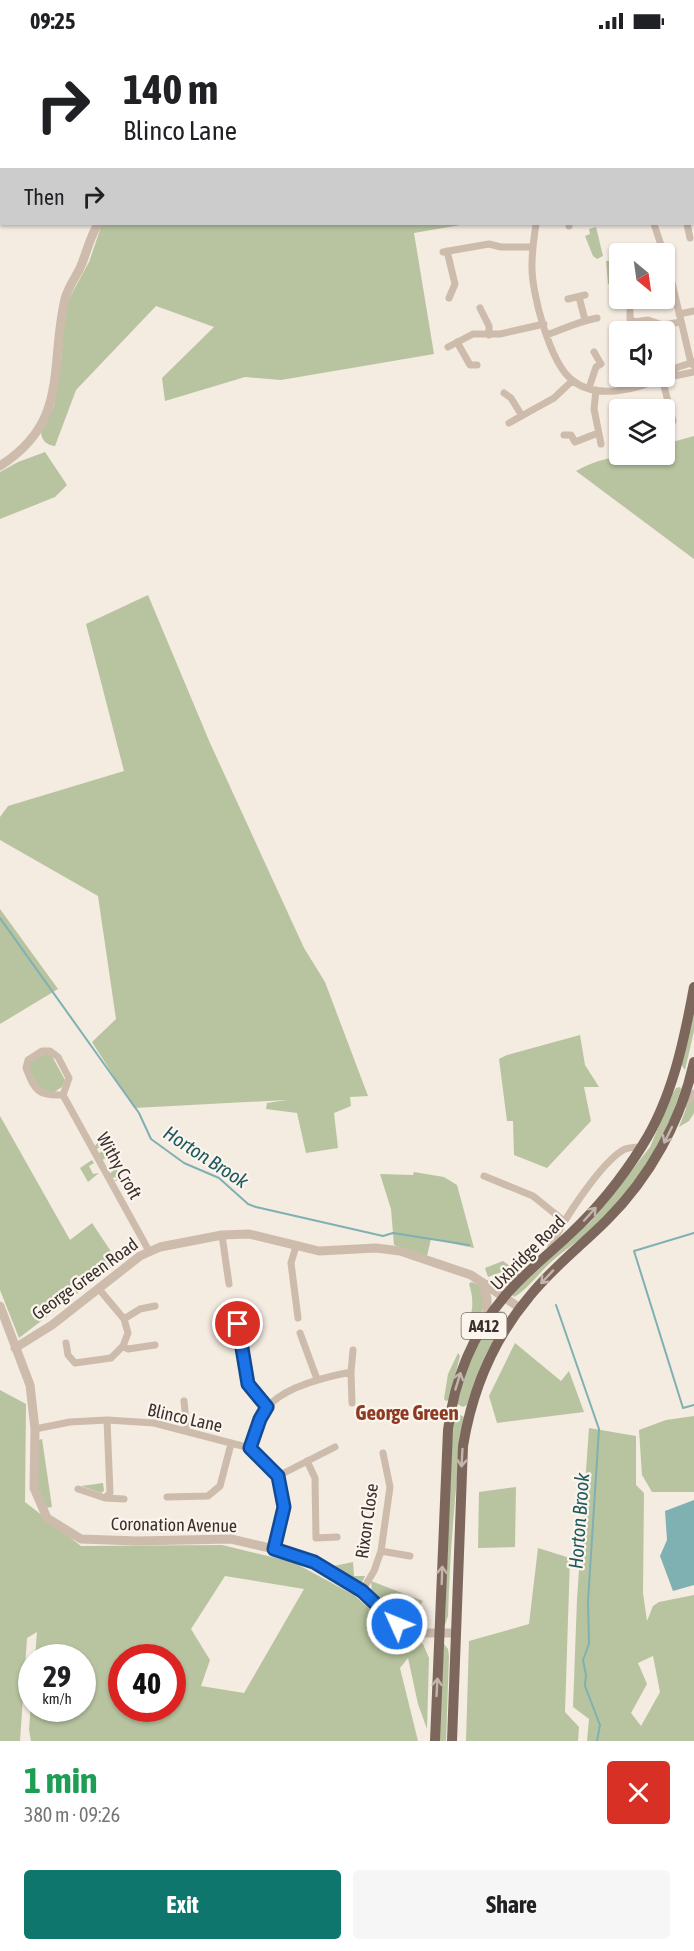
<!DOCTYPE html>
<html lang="en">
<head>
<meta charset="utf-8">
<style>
	:root { --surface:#fff; --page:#f6f6f6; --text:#202124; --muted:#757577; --accent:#0f766e }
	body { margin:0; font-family:"Asap Condensed",sans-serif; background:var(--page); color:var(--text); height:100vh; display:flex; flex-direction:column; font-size:22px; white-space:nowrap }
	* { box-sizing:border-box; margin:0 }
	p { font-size:20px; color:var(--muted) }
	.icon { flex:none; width:33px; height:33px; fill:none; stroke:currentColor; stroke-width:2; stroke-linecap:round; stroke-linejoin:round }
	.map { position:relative; height:1699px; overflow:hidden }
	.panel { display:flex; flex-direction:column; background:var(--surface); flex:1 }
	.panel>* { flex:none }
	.top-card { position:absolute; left:0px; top:0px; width:694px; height:183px; box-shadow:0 2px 4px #0004; background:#fff; color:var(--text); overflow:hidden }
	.needle { width:39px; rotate:151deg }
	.buttons { position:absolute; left:609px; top:201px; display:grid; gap:12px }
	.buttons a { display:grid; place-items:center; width:66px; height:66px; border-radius:6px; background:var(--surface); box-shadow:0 2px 4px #0004; font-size:30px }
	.speed { position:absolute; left:18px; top:1602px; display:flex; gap:12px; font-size:30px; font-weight:700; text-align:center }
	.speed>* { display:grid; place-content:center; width:78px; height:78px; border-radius:50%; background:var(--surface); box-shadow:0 2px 4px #0004; line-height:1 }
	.speed small { font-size:15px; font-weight:400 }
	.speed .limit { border:9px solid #d22; background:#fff; color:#111 }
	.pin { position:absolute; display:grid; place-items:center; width:51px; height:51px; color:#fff; margin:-26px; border:3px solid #fff; border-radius:50%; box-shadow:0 2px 6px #0007 }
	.me { position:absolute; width:66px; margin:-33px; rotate:314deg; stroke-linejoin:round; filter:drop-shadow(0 0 4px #0008) }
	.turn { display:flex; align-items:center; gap:21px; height:126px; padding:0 24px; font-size:27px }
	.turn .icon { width:78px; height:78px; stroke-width:2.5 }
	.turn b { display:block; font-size:42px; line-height:51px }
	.then { display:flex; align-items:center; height:57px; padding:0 24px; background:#0003; gap:12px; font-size:22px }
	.round { display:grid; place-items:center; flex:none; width:63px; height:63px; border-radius:6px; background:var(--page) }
	.headline { display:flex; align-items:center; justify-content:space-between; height:102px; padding:0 24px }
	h1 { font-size:36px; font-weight:700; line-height:45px; color:#1e9e55 }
	.cta { display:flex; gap:12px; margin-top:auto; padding:12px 24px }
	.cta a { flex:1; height:69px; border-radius:6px; background:var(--accent); color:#fff; font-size:24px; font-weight:700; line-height:69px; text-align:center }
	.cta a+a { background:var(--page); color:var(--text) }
	.status { display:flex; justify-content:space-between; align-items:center; height:42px; padding:0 30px; background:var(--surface); direction:ltr }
	.status svg { height:16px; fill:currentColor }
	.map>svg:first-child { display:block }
	.green { fill:#b8c4a0; fill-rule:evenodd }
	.water { fill:#7fb0b2 }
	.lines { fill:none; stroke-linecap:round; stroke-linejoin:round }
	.stream { stroke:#7fb0b2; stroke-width:2 }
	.canal { stroke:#7fb0b2; stroke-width:7 }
	.minor { stroke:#cdbbac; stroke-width:7 }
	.tertiary { stroke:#cdbbac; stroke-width:9 }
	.primary { stroke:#7d675c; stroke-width:10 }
	.oneway { stroke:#c2b5ac }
	.route-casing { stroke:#114b97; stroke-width:15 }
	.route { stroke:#1a73e8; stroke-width:10 }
	.labels { text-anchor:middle; stroke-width:4.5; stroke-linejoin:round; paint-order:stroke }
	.shield { fill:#fbf5ee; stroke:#756b66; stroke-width:1.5 }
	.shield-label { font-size:16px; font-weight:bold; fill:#3b302b }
	.street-label { font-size:18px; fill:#3b302b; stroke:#fbf5ee }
	.water-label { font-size:20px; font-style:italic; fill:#1f5a5e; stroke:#fbf5ee }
	.quarter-label { font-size:21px; font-weight:bold; fill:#8c3b22; stroke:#fbf5ee }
</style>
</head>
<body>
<div class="status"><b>09:25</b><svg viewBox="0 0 49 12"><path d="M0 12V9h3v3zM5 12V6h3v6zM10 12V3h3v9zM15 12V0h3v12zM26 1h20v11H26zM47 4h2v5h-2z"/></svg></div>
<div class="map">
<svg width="694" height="1699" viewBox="0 0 694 1699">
	<rect width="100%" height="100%" fill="#f4ebe1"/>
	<path class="green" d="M102 182H466L414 191 434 312 281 338 245 335 165 359 162 336 214 285 156 264 76 348 55 404C47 403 42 399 41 391L54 364 61 320 65 271 70 255 89 220Z
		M596 185 603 214 597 217 593 214 585 194 590 192 589 187Z
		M606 219H619V241L608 242Z
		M694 394V517L576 429C604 413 633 412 664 412L665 402Z
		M45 410 67 443 55 455 0 477V430L18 420Z
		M148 553 210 701 304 906 325 940 368 1054 350 1055 351 1064 334 1071 338 1106 306 1111 297 1071 266 1067 267 1061 287 1058 134 1066 92 1000 116 977 98 854 0 798V775L8 764 124 729 86 582Z
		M0 867 58 947 0 982Z
		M694 962V989L685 1028 680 1021Z
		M580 993 585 1023 599 1045H584L591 1079 547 1126 514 1113 513 1079H507L499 1017 507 1013Z
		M46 1011 52 1014 65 1038 62 1045 51 1052 43 1051 29 1029 30 1019Z
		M680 1045 681 1047C666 1098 633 1150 593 1186 580 1198 564 1208 550 1221 539 1231 527 1248 514 1255L512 1253 515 1249 591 1179 607 1160 650 1105 672 1053 676 1046Z
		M694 1053V1071L689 1079 679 1085 688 1061Z
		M0 1074 70 1198 92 1181 118 1220 19 1296 0 1248Z
		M101 1097C114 1107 118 1123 118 1138L112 1140 117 1137 115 1135 110 1137 108 1133 113 1129 106 1116 100 1119 97 1113 102 1109 100 1105 95 1108 93 1106Z
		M92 1118 94 1121 89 1124 93 1132 99 1131 88 1140 80 1126Z
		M414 1130 444 1135 457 1143 474 1206 431 1197 427 1214 394 1203 391 1167 380 1132 413 1133Z
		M503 1219 513 1226 488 1235 485 1226Z
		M471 1240C499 1247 477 1283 467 1297L465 1285C474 1272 474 1257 469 1242Z
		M500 1269 505 1270V1278L484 1316 467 1363 463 1365 457 1362C464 1330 477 1293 500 1269Z
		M515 1301 561 1339 569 1329 584 1370 497 1381 489 1354Z
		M458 1311 460 1314 449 1358 446 1359 444 1357 448 1332Z
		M0 1348 26 1362 25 1460 81 1504 222 1503 293 1520 354 1553 404 1598 403 1592 423 1602 429 1616 427 1687 418 1662 408 1616 400 1626 418 1699H31L29 1688 31 1660 32 1666H82V1616L35 1615 37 1590 27 1596 20 1699H0ZM225 1534 304 1547 244 1651 201 1644 210 1618 191 1587ZM122 1616H172V1666H122Z
		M457 1371 464 1375V1379C455 1444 450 1509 448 1574L445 1583 449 1425 455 1373Z
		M694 1374V1450H652L642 1433 639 1388 666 1378Z
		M589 1386 636 1394V1443L644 1451 643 1551 647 1579 653 1564 659 1560 694 1553V1699H587L589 1677 573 1665 577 1557ZM653 1614 660 1650 641 1684 631 1671 647 1642 638 1621Z
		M42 1397 52 1465 44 1466 39 1456 35 1399Z
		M103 1441 104 1449 101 1451 81 1444Z
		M516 1445 515 1505 478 1506 479 1450Z
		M538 1506 570 1516 565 1670 579 1685 578 1699H466L469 1599 529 1582Z
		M353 1520 354 1534H365L361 1543 329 1525Z
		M371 1539 423 1559 410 1577 401 1576 372 1552Z
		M444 1602 448 1607 449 1614 446 1699H437Z"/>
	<path class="water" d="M694 1458V1543L673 1549 660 1514 667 1498 665 1469Z"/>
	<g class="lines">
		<path class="stream" d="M0 876 139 1071 151 1097 184 1121 219 1136 248 1162 256 1165 383 1194 393 1191 469 1203
			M694 1191 634 1209 683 1366 694 1363
			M556 1263 599 1387 588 1559 589 1602 583 1618 586 1633 585 1644 600 1683 597 1699"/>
		<path class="canal" d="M79 2 84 0
			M0 27 2 26"/>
		<path class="minor" d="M526 0V2
			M632 0 633 2
			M685 0V2
			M0 2 2 5
			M194 2 197 0
			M600 2 606 0
			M693 25H694
			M693 82H694
			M693 175H694
			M536 182C534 195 532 209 532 223 531 250 550 321 572 338 596 358 639 348 664 334
			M654 182 668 224 691 321 694 324
			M687 182 690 196
			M569 184V182
			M447 209 455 242 449 256
			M443 210 489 202 501 205H533
			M640 212V211
			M579 255 585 278
			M568 257 585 253
			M480 266 489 284V293
			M630 269V277L635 280 648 278 663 283 681 280
			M679 272 694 269
			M547 293C566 286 577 280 597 276
			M457 300 470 323H477
			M448 305 473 292H500L544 282
			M664 334 678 325 694 320
			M662 336 673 379
			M664 336 694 330
			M589 346 596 325 601 322 594 310
			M596 348 594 367 601 402
			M504 351 511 356 522 374
			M509 381 554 356 572 339
			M564 393H571L575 400 598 391
			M63 1053 69 1036 58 1015 50 1009H42L28 1018 26 1026C35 1049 38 1054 63 1053L149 1209
			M684 1063 694 1051
			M484 1134 533 1154 564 1179
			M222 1193 229 1242
			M296 1204 291 1221 298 1276
			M549 1210C559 1183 600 1122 623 1108 628 1105 636 1105 642 1105
			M235 1269 248 1342 267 1365
			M124 1277 140 1267 155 1264
			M300 1291 317 1337
			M66 1301 68 1313 75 1321 111 1316 123 1304 128 1291 124 1277 99 1247
			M123 1304 128 1307 155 1303
			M351 1330 352 1361
			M184 1359 187 1389
			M35 1387 70 1380 107 1378 154 1381 250 1406 278 1434 284 1465 274 1507
			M250 1406C255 1393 258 1378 266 1367 282 1345 325 1335 351 1330L353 1308
			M307 1419 315 1436 316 1496 337 1495
			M278 1434 335 1405
			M78 1447 105 1456 110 1451 107 1378
			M167 1455 208 1454 220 1444 231 1402
			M105 1456 124 1457
			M381 1509 410 1514
			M362 1549 374 1529 381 1509 390 1445 383 1411"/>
		<path class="tertiary" d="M44 0V2
			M0 424C70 379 49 326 65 257 68 245 76 235 81 224 87 209 90 195 98 182
			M482 1240 487 1256V1279
			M486 1243 522 1235
			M0 1264 30 1343 35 1387 34 1446 47 1476 81 1497 137 1499 231 1497 274 1507 313 1520 362 1549 397 1582 425 1591H456
			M15 1306 52 1283 140 1214 160 1205 222 1193 249 1192 319 1209 376 1206 400 1209 471 1233 520 1266"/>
		<path class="primary" d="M435 1699 448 1388C454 1339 472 1293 504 1255 523 1232 548 1213 570 1192 597 1167 622 1136 642 1104 672 1057 684 999 694 945
			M452 1699 463 1404C472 1349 493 1298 529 1255 552 1226 581 1204 607 1178 650 1135 681 1079 694 1020"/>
	</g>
	<defs><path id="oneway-shaft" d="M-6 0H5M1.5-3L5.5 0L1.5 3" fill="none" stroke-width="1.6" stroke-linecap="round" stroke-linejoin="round" transform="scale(1.5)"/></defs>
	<g class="oneway">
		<use href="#oneway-shaft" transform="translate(668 1093) rotate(116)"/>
		<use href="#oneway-shaft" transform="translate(590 1172) rotate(-48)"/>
		<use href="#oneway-shaft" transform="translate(547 1235) rotate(133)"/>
		<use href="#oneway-shaft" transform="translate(458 1339) rotate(-73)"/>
		<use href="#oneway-shaft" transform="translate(462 1416) rotate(93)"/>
		<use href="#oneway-shaft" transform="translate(442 1533) rotate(-88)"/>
		<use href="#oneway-shaft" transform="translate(437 1645) rotate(-87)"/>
	</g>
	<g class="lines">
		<defs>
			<path id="route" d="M238 1282 248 1342 267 1365 260 1377 250 1406 278 1434 284 1465 274 1507 314 1520 362 1549 397 1582"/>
		</defs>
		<use href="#route" class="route-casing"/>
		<use href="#route" class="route"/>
	</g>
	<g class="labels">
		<rect class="shield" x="461.5" y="1271" width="45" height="26" rx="4.5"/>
		<g class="shield-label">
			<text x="484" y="1290">A412</text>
		</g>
		<g class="street-label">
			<text transform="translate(119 1124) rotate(61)" y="6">Withy Croft</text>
			<text transform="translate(528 1211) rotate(-45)" y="6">Uxbridge Road</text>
			<text transform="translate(85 1237) rotate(-36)" y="6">George Green Road</text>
			<text transform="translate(185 1376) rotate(13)" y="6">Blinco Lane</text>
			<text transform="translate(367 1479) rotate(-82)" y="6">Rixon Close</text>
			<text transform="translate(174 1483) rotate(1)" y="6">Coronation Avenue</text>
		</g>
		<g class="water-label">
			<text transform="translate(206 1115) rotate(33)" y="7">Horton Brook</text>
			<text transform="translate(579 1479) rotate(-86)" y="7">Horton Brook</text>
		</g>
		<g class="quarter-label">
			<text x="407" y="1378">George Green</text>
		</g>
	</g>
</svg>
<div class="buttons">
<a><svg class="needle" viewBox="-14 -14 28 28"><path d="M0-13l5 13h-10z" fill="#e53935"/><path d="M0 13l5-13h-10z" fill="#757577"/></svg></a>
<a><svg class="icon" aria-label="sound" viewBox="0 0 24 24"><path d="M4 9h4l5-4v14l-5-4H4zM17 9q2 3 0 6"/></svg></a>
<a><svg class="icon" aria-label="layers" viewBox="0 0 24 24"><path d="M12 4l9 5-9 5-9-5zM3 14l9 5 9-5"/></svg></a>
</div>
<div class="speed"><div>29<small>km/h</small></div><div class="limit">40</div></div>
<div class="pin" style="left:238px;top:1282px;background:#d93025"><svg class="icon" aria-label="arrive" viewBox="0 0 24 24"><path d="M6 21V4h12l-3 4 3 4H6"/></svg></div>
<svg class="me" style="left:397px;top:1582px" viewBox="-20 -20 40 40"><circle r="17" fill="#1a73e8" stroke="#fff" stroke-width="3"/><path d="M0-11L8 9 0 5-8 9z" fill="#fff"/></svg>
<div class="top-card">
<div class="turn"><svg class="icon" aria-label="right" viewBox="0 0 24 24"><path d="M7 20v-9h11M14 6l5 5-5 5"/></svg><div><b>140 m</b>Blinco Lane</div></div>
<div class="then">Then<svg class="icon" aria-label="right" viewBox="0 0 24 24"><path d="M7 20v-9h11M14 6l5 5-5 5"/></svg></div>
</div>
</div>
<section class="panel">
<div class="headline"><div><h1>1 min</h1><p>380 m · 09:26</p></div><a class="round" style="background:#d93025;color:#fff"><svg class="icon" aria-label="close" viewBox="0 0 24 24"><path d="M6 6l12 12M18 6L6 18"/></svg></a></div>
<div class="cta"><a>Exit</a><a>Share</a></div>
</section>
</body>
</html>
